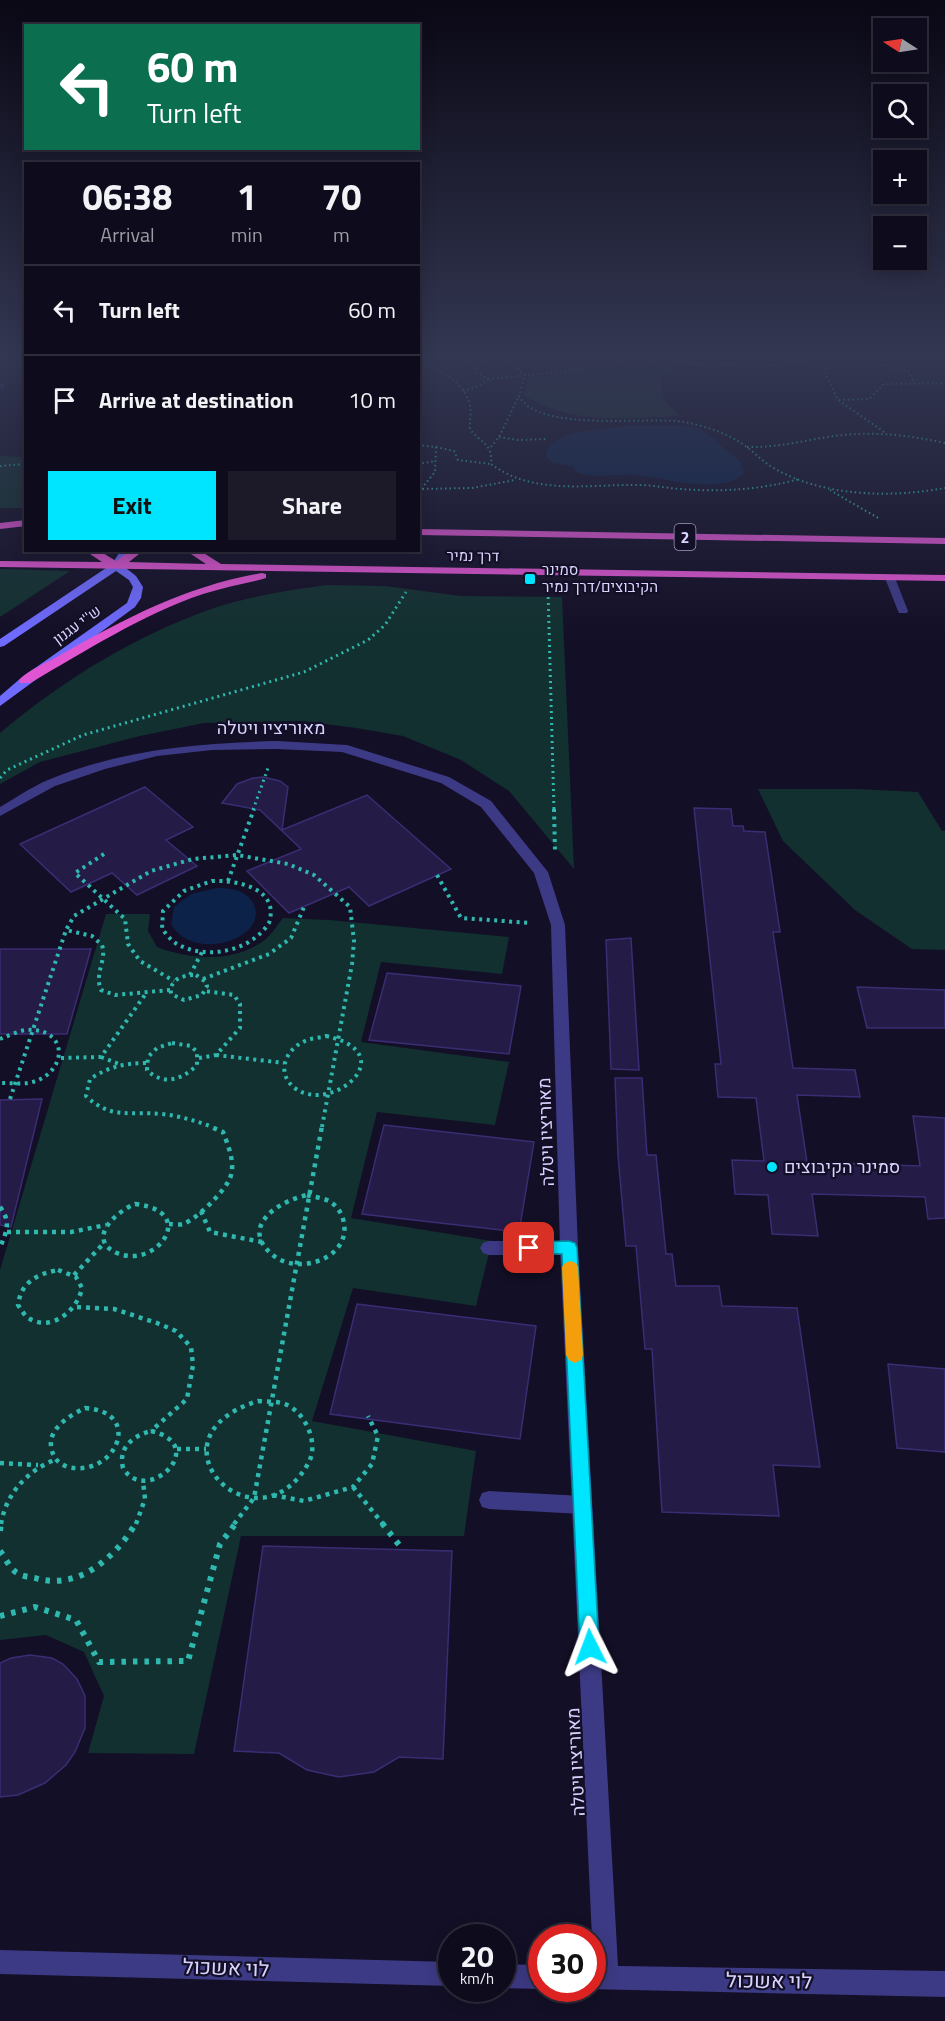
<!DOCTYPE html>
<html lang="en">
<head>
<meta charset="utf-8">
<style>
	:root { --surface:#0e0b1c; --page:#1c1929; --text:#f1f3f6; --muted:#9b9ba3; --line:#2e2b3b; --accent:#00e5ff }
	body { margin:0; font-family:"Titillium Web",Heebo,sans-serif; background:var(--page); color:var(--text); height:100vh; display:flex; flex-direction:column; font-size:22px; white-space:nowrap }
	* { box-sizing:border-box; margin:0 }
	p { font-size:20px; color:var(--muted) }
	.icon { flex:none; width:33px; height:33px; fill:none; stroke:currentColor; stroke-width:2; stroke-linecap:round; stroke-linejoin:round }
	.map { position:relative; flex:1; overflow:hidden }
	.details { position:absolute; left:24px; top:162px; width:396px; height:390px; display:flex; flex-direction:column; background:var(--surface); border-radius:0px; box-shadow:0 3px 15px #0003,0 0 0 2px var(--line) }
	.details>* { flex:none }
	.guide { position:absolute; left:24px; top:24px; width:396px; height:126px; border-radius:0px; box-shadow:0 3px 15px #0003,0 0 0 2px var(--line); background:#0b6e4f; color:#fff; overflow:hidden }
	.needle { width:39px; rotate:282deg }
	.buttons { position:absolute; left:873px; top:18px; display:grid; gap:12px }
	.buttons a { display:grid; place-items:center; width:54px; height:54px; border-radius:0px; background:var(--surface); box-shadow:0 3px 15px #0003,0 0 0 2px var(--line); font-size:30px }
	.speed { position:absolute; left:438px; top:1924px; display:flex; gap:12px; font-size:30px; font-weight:700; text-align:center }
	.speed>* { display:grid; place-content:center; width:78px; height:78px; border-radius:50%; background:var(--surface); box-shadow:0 3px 15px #0003,0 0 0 2px var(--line); line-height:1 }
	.speed small { font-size:15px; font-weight:400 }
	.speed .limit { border:9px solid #d22; background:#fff; color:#111 }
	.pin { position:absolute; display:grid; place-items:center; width:51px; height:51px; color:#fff; margin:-26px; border-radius:12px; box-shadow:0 3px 9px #0006 }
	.me { position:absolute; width:66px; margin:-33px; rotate:357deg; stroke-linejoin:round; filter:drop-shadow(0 0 4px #0008) }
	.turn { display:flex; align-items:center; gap:21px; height:126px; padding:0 24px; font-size:27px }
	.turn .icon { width:78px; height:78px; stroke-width:2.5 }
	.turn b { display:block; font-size:42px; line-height:51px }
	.eta { display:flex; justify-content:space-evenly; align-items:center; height:102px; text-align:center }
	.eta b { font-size:36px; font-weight:700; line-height:42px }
	.primary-button { display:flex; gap:12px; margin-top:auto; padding:12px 24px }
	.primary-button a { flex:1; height:69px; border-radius:0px; background:var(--accent); color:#111; font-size:24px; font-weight:700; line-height:69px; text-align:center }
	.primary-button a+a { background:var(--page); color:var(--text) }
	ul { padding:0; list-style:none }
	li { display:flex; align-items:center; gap:18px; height:90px; padding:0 24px; border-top:2px solid var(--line) }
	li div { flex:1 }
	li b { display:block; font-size:22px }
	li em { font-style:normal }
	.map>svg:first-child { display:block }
	.green { fill:#12302f }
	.water { fill:#0c2248 }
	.building { fill:#241b47; stroke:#3b2d73; stroke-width:1.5 }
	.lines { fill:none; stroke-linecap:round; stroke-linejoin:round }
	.path-far4 { stroke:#2fb8b0; stroke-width:2; stroke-dasharray:1.5 3; stroke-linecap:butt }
	.path-far3 { stroke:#2fb8b0; stroke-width:3; stroke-dasharray:2 4; stroke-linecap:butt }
	.path-far2 { stroke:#2fb8b0; stroke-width:4; stroke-dasharray:3 4.5; stroke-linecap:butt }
	.path-far1 { stroke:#2fb8b0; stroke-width:4.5; stroke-dasharray:4 5; stroke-linecap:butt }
	.path { stroke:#2fb8b0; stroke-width:6; stroke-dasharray:4.5 7; stroke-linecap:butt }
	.service { fill:#3d3a85; fill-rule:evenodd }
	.minor { fill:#3d3a85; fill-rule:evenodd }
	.secondary { fill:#6f6bff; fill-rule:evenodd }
	.trunk { fill:#e055d1; fill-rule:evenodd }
	.route { fill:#00e5ff; stroke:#0095a6; stroke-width:1.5 }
	.slow { fill:#f59e0b }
	.poi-dot { fill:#00e5ff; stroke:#130f26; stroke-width:2 }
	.labels { text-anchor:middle; stroke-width:4.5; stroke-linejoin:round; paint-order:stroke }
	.far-street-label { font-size:15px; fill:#d9d4ff; stroke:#130f26 }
	.far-poi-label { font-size:15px; fill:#d9d4ff; stroke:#130f26; text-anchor:start }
	.shield { fill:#130f26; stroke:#9e99be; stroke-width:1.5 }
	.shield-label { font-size:16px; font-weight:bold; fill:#d9d4ff }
	.street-label { font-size:18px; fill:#d9d4ff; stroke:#130f26 }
	.poi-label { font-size:18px; fill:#d9d4ff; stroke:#130f26; text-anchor:start }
	.near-street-label { font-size:21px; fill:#d9d4ff; stroke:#130f26 }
</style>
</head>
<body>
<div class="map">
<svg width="945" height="2021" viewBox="0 0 945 2021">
	<rect width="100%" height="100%" fill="#130f26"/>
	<path class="green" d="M622 364 669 367 661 381 662 398 680 416C626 418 572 426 524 395L529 378Z
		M0 456 25 457V508H0Z
		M0 569 70 571 0 617Z
		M327 585 385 586 461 596 562 597 574 869 509 791 461 760 403 736 356 728 302 721 204 723 140 736 40 762 0 784V733C63 680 136 635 214 608 251 596 289 590 327 585Z
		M758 789H856L918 792 942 831H945V950L912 949 855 910 783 841Z
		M106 914H150L148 931 157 947C191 960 233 963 265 940 272 934 277 925 283 918L329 920 509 937 502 974 381 962 361 1042 509 1062 495 1125 377 1112 351 1218 492 1241 476 1306 353 1288 312 1421 476 1451 464 1536H241L194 1754 88 1753 104 1696 84 1652 46 1635 0 1640V1270Z"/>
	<path class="water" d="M627 425H677L701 429 741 462 744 473C722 497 660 476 631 475 612 474 596 479 576 472L574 467 551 462 546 456C551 427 603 432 627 425Z
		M216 888C223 888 232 888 239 891 258 899 262 919 246 932 225 949 185 950 171 924L174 907 191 894Z"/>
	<path class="building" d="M263 777 280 781 288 787 282 830 367 795 451 869 369 906 349 887 289 913 247 871 301 849 260 810 222 803 237 784 253 778Z
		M145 787 193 827 166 840 197 866 137 895 112 873 71 892 20 844Z
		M694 808 731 809 733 826H743L744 831 765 832 780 932H773L793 1068 855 1070 860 1097 797 1095 807 1162 920 1166 913 1116 945 1118V1218L928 1219 925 1197 812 1194 818 1236 772 1234 768 1195 735 1194 732 1160 764 1161 756 1098 718 1097 715 1064H721Z
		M631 938 639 1070 611 1069 606 940Z
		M0 949H91L67 1034H0Z
		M387 973 521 986 509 1054 369 1040Z
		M857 987 945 990V1028H867Z
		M615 1078H642L647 1155H656L666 1254H672L676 1286H719L722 1306 797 1308 820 1467 773 1465 779 1516 662 1512 652 1349H645L636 1246H626L618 1155Z
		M42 1099 11 1227 0 1225V1100Z
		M384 1125 534 1142 519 1232 362 1214Z
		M357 1304 536 1326 520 1439 330 1414Z
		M888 1364 945 1369V1452L897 1448Z
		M263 1546 452 1551 443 1759 399 1757 374 1772 339 1777 307 1770 279 1753 234 1751Z
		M30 1655 52 1658 63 1664 77 1679 85 1696V1728L75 1752 66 1765 45 1783 18 1795 0 1797V1663L11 1658Z"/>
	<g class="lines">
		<path class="path-far4" d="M500 354 525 375 519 396C538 433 648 416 684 422 705 426 727 433 744 445 754 452 762 461 772 467 822 497 890 498 945 488
			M838 354 830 362 825 372 838 400 887 434
			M876 354 879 364 909 372 914 382
			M902 354 909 372
			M418 358C437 369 465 382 470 405 472 413 469 421 470 429 480 443 493 443 491 464 534 496 589 484 639 485 652 485 666 488 680 489 720 492 760 490 799 479
			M488 379 560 372 617 362 775 365 809 360 824 354
			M463 391 480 386 488 379 476 372 474 366 468 362 469 359 486 361 501 355
			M839 400 869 399 884 384 945 383
			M499 437 518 440 547 439
			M418 445 436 447 435 472 421 489
			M436 447 454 451 458 460 491 464
			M491 447 499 437 519 396
			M747 447C777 448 805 440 834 436 872 431 909 435 945 443
			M418 464 435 461
			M0 466 26 464
			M418 489 472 488 515 480
			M830 490 878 518"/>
		<path class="path-far3" d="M548 591 554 810
			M0 778 7 770 83 735 304 672 368 640 385 625 406 592
			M253 810 268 768"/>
		<path class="path-far2" d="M554 809 555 851
			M104 854 75 873 125 919 128 944 140 961 174 981
			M437 875 461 918 531 923
			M212 881C237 880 280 888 269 923 251 951 208 960 179 945 172 942 167 935 162 929L163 911 184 891Z
			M228 881 254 809
			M190 975 202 952
			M196 975 206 982 207 986 202 995 184 1000 171 994C169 979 183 975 196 975Z
			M203 979 269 954 291 938 304 907
			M170 990 115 995 101 990C94 973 107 961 102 945L92 936 66 930 74 916 151 871 193 859 237 855 288 864 314 875 350 907 354 941 352 964 322 1127
			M326 1036C404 1053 333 1114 296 1089 276 1075 284 1051 303 1042 310 1038 319 1038 326 1036Z
			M0 1039C8 1036 18 1031 26 1030 71 1027 68 1076 28 1083 19 1084 9 1083 0 1083
			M172 1043 191 1046 197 1052V1065C182 1080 163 1086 147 1070L148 1057 157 1048Z
			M216 1055 284 1063
			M101 1057 119 1064
			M61 1058 101 1057 147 992
			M199 1058 216 1055 240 1028V1004L234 995 205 991
			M146 1063C125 1063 108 1067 90 1079L86 1096C111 1120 131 1111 162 1114 180 1116 196 1121 213 1127
			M10 1099 66 930"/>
		<path class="path-far1" d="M307 1195C314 1197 323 1198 329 1201 336 1205 341 1212 343 1219 354 1257 300 1276 274 1256 237 1227 279 1201 307 1195Z
			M135 1204C200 1211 156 1270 117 1253 85 1239 117 1211 135 1204Z
			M0 1207C11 1221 7 1232 0 1247
			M201 1211 210 1232 262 1242
			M169 1224C173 1224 180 1225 183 1224 197 1219 225 1191 230 1178 236 1164 228 1145 223 1132L209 1126
			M7 1232H71L106 1225
			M58 1270 76 1277 82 1288C78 1309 53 1332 30 1319 25 1317 21 1309 18 1305 21 1282 37 1274 58 1270Z
			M74 1275 105 1242
			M77 1307 114 1309 157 1323 176 1331 191 1347 193 1365 187 1399 151 1431
			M258 1401C267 1402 277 1401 285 1404 305 1412 319 1442 309 1462 257 1557 139 1438 258 1401Z
			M85 1408C145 1412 115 1478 68 1467 62 1465 56 1461 54 1456 42 1432 67 1417 85 1408Z
			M151 1431C212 1445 146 1507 123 1468 118 1447 133 1436 151 1431Z
			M177 1449H206
			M0 1463 38 1465
			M353 1487 383 1524
			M273 1495 304 1501 353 1487 372 1464 378 1436 368 1416
			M1 1524C6 1494 26 1472 54 1460
			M136 1524 145 1499 143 1481
			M234 1524 254 1498 322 1126"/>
		<path class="path" d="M382 1523 403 1550
			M0 1531 1 1523
			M0 1551C5 1557 10 1569 17 1573 21 1576 29 1577 35 1578 78 1591 115 1558 136 1523
			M0 1616 35 1607 76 1620 99 1662 188 1661 220 1544 236 1523"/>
		<path class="service" d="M890 575 895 578 908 611 907 613H899L898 611 885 578Z
			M489 1241H569L575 1243 578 1248 575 1253 569 1255H489L483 1253 480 1248 483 1243Z
			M489 1491 582 1496 589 1498 592 1505 589 1512 582 1514 489 1509 482 1507 479 1500 482 1493Z"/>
		<path class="minor" d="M0 383 4 384V388L0 389Z
			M277 741 347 745 449 777 491 801 548 872 565 925 578 1248 618 1966 945 1971V1997L588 1989H592V1938L560 1248 551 925 534 873 481 807 441 783 342 752 277 749 212 750 157 756 105 769 55 786 0 816V807C16 798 31 787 48 780 123 749 197 743 277 741Z
			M0 1950 452 1962V1986L0 1974Z
			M502 1964 542 1965 543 1989 502 1988Z"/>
		<path class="secondary" d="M121 550H131L122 565 136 576 143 587 141 598 135 607 0 706V696L21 678 127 603 133 587 129 580 116 571 4 646 0 647V639L112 564Z"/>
		<path class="trunk" d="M26 520V526L0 529V523Z
			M418 529 945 538V544L418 535Z
			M84 550H98L116 561 131 550H144L129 562 206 564 185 550H199L221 564 945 575V581L0 567V561L102 562Z
			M262 573 266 574V578C245 584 224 587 203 594 141 615 86 651 30 683H20L19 680C29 669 49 662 62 654 128 617 187 586 262 573Z"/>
	</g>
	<linearGradient id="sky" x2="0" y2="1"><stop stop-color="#0a0815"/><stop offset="0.56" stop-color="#333752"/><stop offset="1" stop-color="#333752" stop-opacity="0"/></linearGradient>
	<rect width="945" height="637" fill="url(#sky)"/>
	<path class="route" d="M569 1241 575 1243 577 1248 599 1647 597 1654 590 1657 583 1654 580 1647 562 1254 524 1253 521 1248 524 1243 529 1242Z"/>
	<path class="slow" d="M570 1261 576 1263 578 1267 583 1355 581 1360 575 1363 569 1360 566 1355 562 1267 565 1263Z"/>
	<g class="poi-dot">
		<rect x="524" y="573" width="12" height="12" rx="3"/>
		<circle cx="772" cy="1167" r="6"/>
	</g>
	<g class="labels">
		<g class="far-street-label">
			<text transform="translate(473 556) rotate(1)" y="5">דרך נמיר</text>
			<text transform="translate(77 625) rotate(-36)" y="5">ש''י עגנון</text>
		</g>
		<g class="far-poi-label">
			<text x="542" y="575">סמינר<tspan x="542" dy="17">הקיבוצים/דרך נמיר</tspan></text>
		</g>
		<rect class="shield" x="674.5" y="524" width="21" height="26" rx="4.5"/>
		<g class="shield-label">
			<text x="685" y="543">2</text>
		</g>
		<g class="street-label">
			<text x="271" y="734">מאוריציו ויטלה</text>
			<text transform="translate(546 1132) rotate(-92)" y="6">מאוריציו ויטלה</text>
			<text transform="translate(576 1762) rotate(-93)" y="6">מאוריציו ויטלה</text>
		</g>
		<g class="poi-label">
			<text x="784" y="1173">סמינר הקיבוצים</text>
		</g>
		<g class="near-street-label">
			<text transform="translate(226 1968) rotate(2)" y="7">לוי אשכול</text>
			<text transform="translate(769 1981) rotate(1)" y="7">לוי אשכול</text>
		</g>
	</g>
</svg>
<div class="buttons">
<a><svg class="needle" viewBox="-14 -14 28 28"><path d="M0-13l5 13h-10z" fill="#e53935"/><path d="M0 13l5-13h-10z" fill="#9b9ba3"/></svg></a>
<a><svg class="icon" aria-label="search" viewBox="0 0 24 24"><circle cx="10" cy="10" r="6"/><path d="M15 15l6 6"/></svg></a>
<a>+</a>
<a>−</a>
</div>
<div class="speed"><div>20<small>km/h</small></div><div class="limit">30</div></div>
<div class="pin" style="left:529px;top:1248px;background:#d93025"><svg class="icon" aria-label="arrive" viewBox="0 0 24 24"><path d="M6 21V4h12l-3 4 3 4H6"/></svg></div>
<svg class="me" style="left:590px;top:1647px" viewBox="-20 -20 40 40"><path d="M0-17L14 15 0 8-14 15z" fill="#00e5ff" stroke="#fff" stroke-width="4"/></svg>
<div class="guide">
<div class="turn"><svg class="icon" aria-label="left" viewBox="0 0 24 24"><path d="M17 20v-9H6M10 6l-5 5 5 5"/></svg><div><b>60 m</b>Turn left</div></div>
</div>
<section class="details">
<div class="eta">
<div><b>06:38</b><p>Arrival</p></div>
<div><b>1</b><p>min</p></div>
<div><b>70</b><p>m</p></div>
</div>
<ul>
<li><svg class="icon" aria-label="left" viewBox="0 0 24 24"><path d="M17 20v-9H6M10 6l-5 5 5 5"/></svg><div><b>Turn left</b></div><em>60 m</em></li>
<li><svg class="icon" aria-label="arrive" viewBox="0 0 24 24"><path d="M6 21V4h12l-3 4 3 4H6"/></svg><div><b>Arrive at destination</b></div><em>10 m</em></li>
</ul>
<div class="primary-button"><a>Exit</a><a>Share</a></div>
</section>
</div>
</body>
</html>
